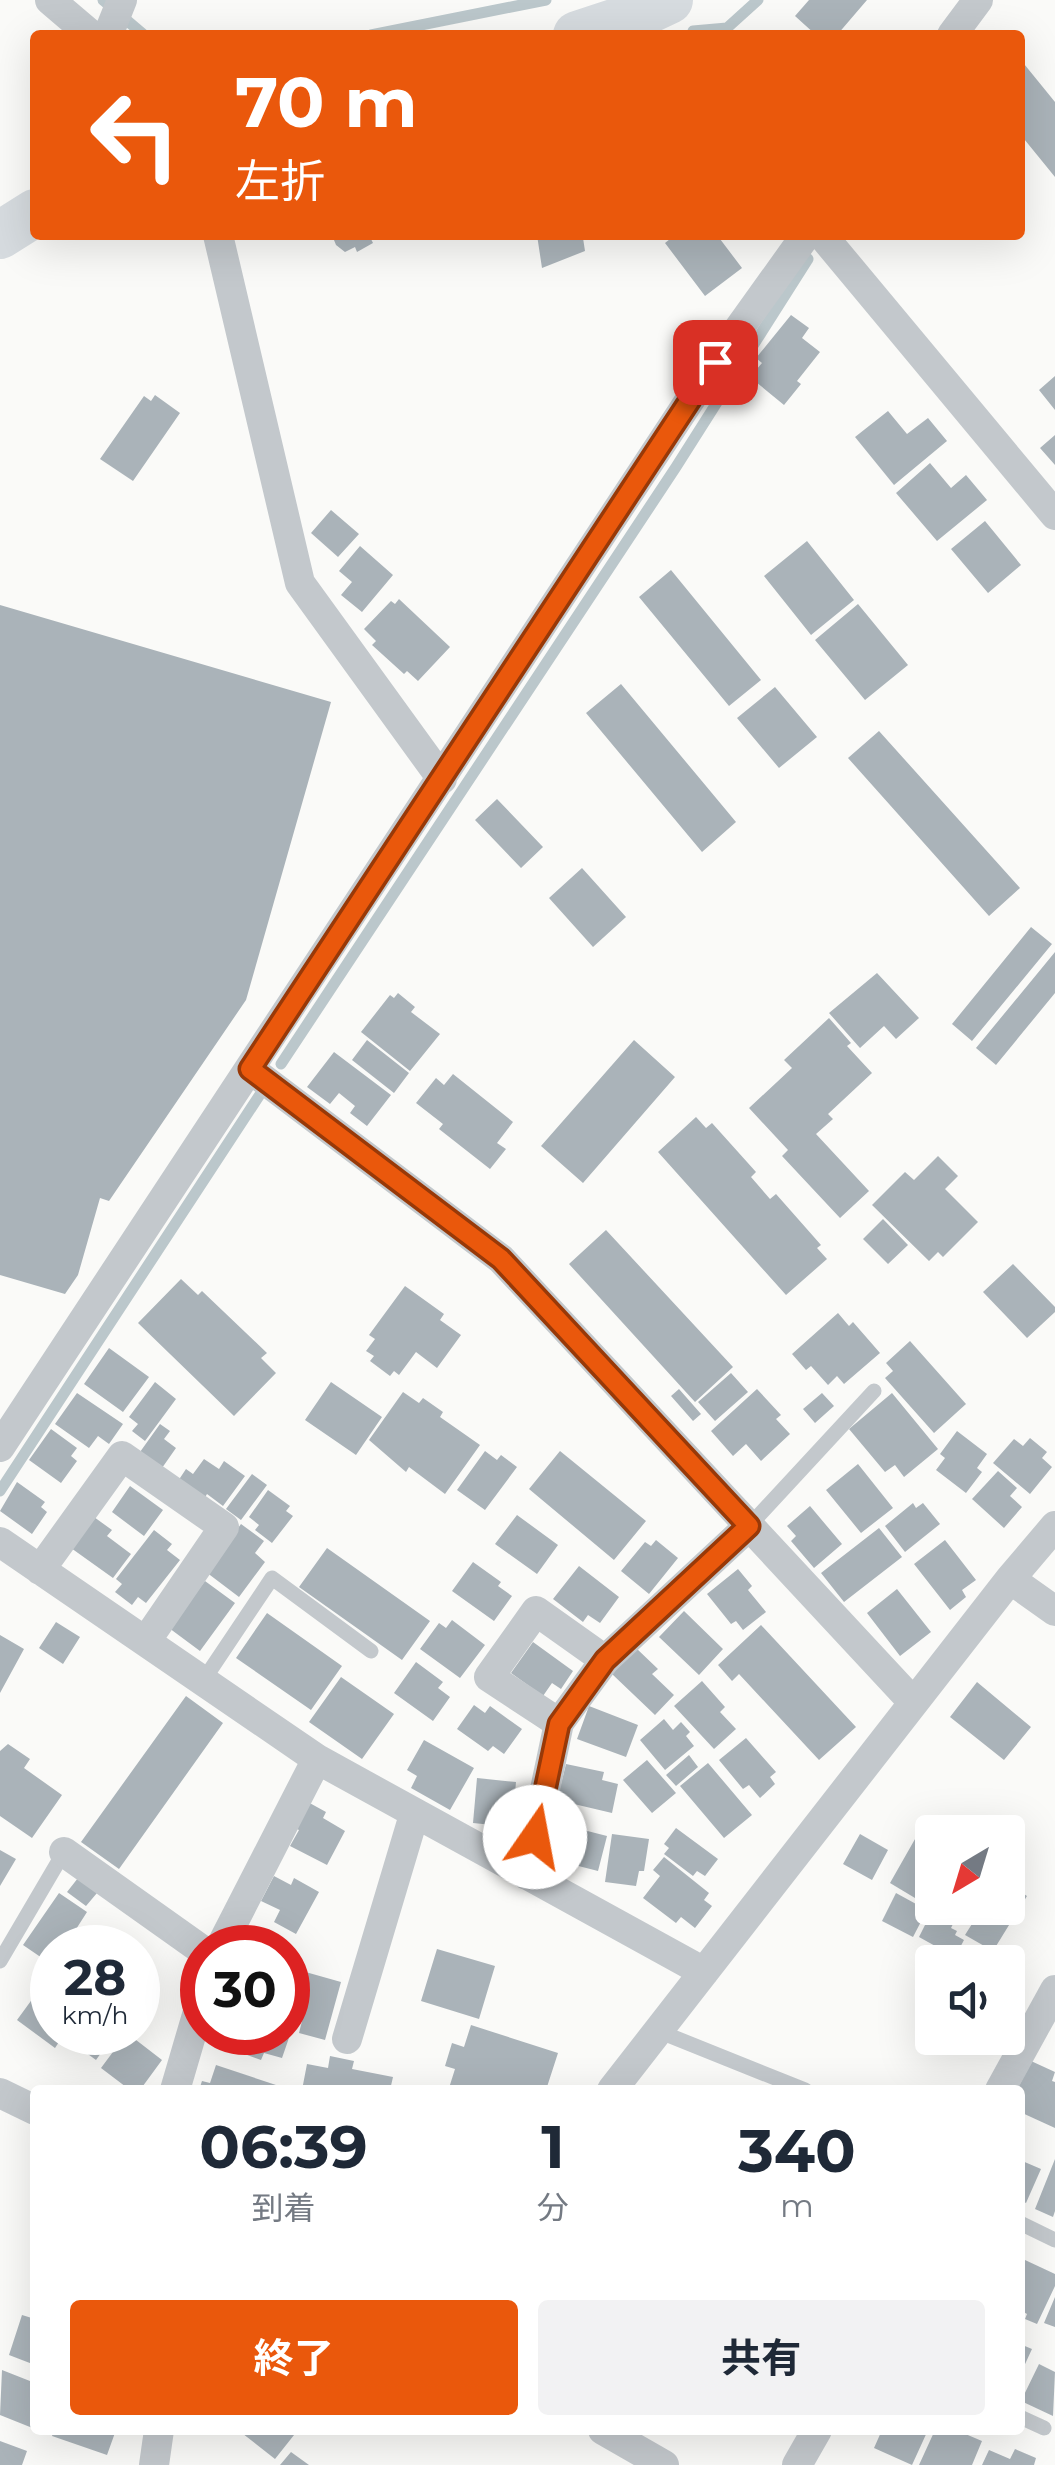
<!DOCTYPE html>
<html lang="ja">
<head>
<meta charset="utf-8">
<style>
	:root { --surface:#fff; --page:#f2f2f3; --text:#1f2937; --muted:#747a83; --accent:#ea580c }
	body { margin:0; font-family:Montserrat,"Noto Sans JP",sans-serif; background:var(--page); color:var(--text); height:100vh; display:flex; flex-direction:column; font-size:38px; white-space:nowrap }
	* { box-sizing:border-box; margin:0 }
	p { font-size:32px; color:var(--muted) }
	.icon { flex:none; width:55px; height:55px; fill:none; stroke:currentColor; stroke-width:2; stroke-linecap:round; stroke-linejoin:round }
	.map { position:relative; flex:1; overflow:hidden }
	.sheet { position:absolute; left:30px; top:2085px; width:995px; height:350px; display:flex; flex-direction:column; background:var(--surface); border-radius:10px; box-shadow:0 10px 40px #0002 }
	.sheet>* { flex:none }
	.top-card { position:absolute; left:30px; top:30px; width:995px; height:210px; border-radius:10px; box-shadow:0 10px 40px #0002; background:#ea580c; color:#fff; overflow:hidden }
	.needle { width:65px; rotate:218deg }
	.controls { position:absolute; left:915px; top:1815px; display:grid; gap:20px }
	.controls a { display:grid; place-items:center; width:110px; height:110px; border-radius:10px; background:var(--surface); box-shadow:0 10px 40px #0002; font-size:50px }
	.speed { position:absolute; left:30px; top:1925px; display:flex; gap:20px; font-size:50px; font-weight:700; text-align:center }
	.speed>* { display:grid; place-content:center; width:130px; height:130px; border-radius:50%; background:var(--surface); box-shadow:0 10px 40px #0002; line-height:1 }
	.speed small { font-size:25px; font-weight:400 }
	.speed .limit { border:15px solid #d22; background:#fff; color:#111 }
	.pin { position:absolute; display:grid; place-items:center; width:85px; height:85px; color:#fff; margin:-42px; border-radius:20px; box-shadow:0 5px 15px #0006 }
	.me { position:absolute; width:110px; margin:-55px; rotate:12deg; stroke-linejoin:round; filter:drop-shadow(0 0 8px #0008) }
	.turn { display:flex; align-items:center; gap:35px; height:210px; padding:0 40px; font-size:45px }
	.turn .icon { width:130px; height:130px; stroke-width:2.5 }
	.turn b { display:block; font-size:70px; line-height:85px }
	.eta { display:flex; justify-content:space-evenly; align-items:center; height:170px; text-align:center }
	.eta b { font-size:60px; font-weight:700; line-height:70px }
	.action { display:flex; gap:20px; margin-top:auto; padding:20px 40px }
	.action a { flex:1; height:115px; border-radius:10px; background:var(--accent); color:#fff; font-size:40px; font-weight:700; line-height:115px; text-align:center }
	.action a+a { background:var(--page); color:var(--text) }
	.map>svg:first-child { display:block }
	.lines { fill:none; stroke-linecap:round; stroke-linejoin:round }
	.stream { stroke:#bbc7cb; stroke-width:11 }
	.building { fill:#aab3b9 }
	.service { stroke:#c3c8cc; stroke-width:15 }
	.minor { stroke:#c3c8cc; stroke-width:30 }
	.primary { stroke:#d6dbdf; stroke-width:48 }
	.route-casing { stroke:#983908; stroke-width:25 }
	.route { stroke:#ea580c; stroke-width:18 }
</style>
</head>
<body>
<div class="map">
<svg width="1055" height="2465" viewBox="0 0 1055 2465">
	<rect width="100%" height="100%" fill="#fafaf8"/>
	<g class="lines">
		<path class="stream" d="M103 0 144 35
			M693 31 727 28 758 0
			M371 35 546 0
			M281 1064 676 467 808 259
			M0 1491 259 1096"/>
	</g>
	<path class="building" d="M809 0H867L837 35H816L795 16Z
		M1020 59 1055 102V177L1020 134Z
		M332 235H369L373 243 357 252 355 247 345 252 336 245Z
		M537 235H591V237L583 238 585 251 542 268Z
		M675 235H717L742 268 705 296 665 243Z
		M791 315 809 328 802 338 820 352 797 381 801 384 784 405 750 377 762 363 756 358Z
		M1055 376V410L1039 390Z
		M155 395 180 413 133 481 100 459 144 396 151 401Z
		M888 411 907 434 928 418 947 441 894 485 855 437Z
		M1055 435V465L1040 448Z
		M930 463 951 488 966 475 987 500 937 541 896 493Z
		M331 510 359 534 338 557 311 533Z
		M985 521 1021 565 988 593 951 549Z
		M807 541 854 600 811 635 764 576Z
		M360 546 393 575 362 612 341 595 352 582 339 571Z
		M671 570 761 680 729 706 639 597Z
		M399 599 450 647 418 681 407 671 404 674 372 645 376 641 364 629 391 601 395 604Z
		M858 604 908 665 865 700 815 640Z
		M0 605 331 702 246 1000 109 1201 100 1198 78 1275 65 1294 0 1275Z
		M621 684 736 822 702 852 586 713Z
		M775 687 817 737 779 768 737 718Z
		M879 731 1020 888 989 916 848 758Z
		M497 799 543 847 521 868 475 820Z
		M582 868 626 917 593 947 549 898Z
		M1031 927 1052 944 972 1041 952 1024Z
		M1055 952V993L996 1065 976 1048Z
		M877 973 919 1018 896 1039 884 1026 860 1048 829 1013Z
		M398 993 415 1007 411 1012 440 1034 410 1071 361 1032 390 995 394 998Z
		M829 1018 851 1043 847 1046 872 1073 828 1114 833 1119 816 1134 869 1191 840 1218 782 1156 788 1150 749 1108 792 1068 784 1060Z
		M367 1040 409 1073 394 1093 352 1060Z
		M634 1040 675 1077 583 1183 541 1146Z
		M334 1052 391 1095 367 1126 350 1113 355 1106 339 1093 330 1104 307 1087Z
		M453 1074 513 1122 497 1143 506 1149 490 1169 439 1129 443 1124 416 1103 436 1078 444 1085Z
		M696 1117 706 1128 712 1123 756 1172 751 1177 770 1199 776 1194 821 1245 817 1248 827 1259 786 1295 658 1152Z
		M938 1156 958 1176 945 1189 978 1222 943 1257 938 1252 929 1261 872 1205 905 1172 914 1180Z
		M883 1219 908 1245 888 1264 863 1239Z
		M606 1230 733 1367 695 1402 569 1264Z
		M1013 1264 1055 1307V1312L1027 1338 983 1292Z
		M181 1279 198 1295 202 1291 267 1353 261 1358 276 1373 234 1416 138 1323Z
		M405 1286 444 1314 440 1320 461 1335 437 1368 416 1352 399 1375 394 1371 390 1376 370 1361 374 1356 366 1351 375 1339 369 1335Z
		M838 1313 849 1326 853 1322 880 1353 844 1384 837 1376 828 1385 811 1366 806 1370 792 1354Z
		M910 1341 966 1404 934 1433 885 1378 893 1371 886 1363Z
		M109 1348 149 1377 123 1412 84 1384Z
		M731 1373 748 1392 715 1421 698 1402Z
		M155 1382 176 1399 145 1441 132 1431 138 1424 129 1417Z
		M331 1382 382 1417 356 1455 305 1420Z
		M679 1389 701 1414 693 1421 671 1396Z
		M757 1389 781 1415 776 1419 790 1434 761 1461 746 1444 733 1456 711 1431Z
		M403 1392 419 1403 423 1398 443 1412 440 1417 480 1445 445 1494 409 1467 406 1472 369 1440Z
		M77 1393 123 1424 109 1444 98 1436 89 1448 55 1424Z
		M822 1393 834 1406 815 1423 803 1409Z
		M892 1393 938 1449 904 1477 895 1465 885 1472 849 1429Z
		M160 1424 170 1431 164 1439 176 1448 162 1468 140 1452Z
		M51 1429 77 1448 71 1456 77 1461 61 1483 29 1460Z
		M957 1431 987 1454 977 1468 982 1472 966 1493 936 1470 945 1458 940 1454Z
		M1030 1438 1047 1452 1042 1458 1052 1467 1030 1494 993 1463 1014 1439 1023 1446Z
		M485 1451 497 1460 501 1455 517 1467 485 1510 457 1490Z
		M560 1451 646 1521 614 1560 529 1489Z
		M204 1459 219 1469 224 1461 245 1476 223 1506 207 1494 204 1499 178 1481 186 1469 193 1474Z
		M858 1464 893 1508 861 1533 826 1490Z
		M998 1471 1017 1488 1010 1496 1022 1507 1004 1528 972 1499Z
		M252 1474 267 1485 241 1520 226 1509Z
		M17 1482 45 1502 41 1507 47 1512 32 1534 0 1511Z
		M130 1486 163 1510 144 1536 112 1512Z
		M268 1490 290 1506 286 1511 293 1516 272 1543 255 1530 259 1525 249 1517Z
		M913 1503 916 1508 923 1503 940 1524 905 1552 885 1526Z
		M810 1506 842 1544 814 1568 791 1541 796 1536 787 1526Z
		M517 1515 558 1545 537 1574 495 1544Z
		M94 1517 112 1530 107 1536 131 1554 113 1578 71 1548Z
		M241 1524 264 1541 255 1553 265 1562 239 1597 206 1572Z
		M879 1528 902 1557 844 1602 821 1573Z
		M154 1530 172 1544 167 1550 180 1560 146 1603 138 1597 132 1605 115 1592 122 1584 116 1579Z
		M656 1540 678 1558 649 1594 621 1571 645 1542 651 1546Z
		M945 1540 976 1580 962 1590 966 1597 950 1610 914 1564Z
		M327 1548 430 1621 402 1660 299 1587Z
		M473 1562 501 1582 498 1586 512 1596 494 1621 452 1591Z
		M579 1566 619 1597 600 1623 588 1615 583 1622 553 1599Z
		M738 1569 752 1586 748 1590 766 1612 743 1630 736 1621 731 1624 707 1594Z
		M205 1581 235 1603 200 1651 169 1628Z
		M897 1589 931 1632 900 1656 867 1613Z
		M684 1611 723 1649 699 1675 659 1637Z
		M267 1613 342 1666 311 1710 236 1658Z
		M452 1620 485 1645 460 1678 420 1649 439 1623 446 1628Z
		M56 1622 80 1637 63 1664 39 1648Z
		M761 1625 856 1727 819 1760 739 1674 732 1681 718 1665Z
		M0 1635 24 1649 0 1693Z
		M533 1642 573 1671 561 1689 552 1683 543 1696 511 1673Z
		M636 1648 658 1669 652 1674 674 1695 655 1715 612 1674Z
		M416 1662 443 1682 438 1688 450 1697 433 1721 394 1693Z
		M341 1677 394 1714 362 1759 309 1722Z
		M702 1681 725 1707 720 1712 736 1729 714 1749 674 1706Z
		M977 1682 1031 1727 1004 1760 950 1717Z
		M186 1696 223 1723 119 1869 81 1842Z
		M474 1705 485 1713 490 1706 522 1729 504 1754 493 1746 488 1751 457 1729Z
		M589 1706 638 1725 626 1757 577 1739Z
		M664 1719 673 1730 681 1722 690 1732 686 1736 694 1746 665 1770 640 1740Z
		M746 1738 776 1772 770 1777 775 1784 760 1798 749 1785 743 1789 719 1760Z
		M424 1740 474 1768 450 1810 411 1788 417 1776 407 1770Z
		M8 1744 30 1759 24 1768 62 1795 32 1838 0 1816V1751Z
		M689 1755 698 1767 676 1786 666 1775Z
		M647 1760 676 1793 652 1813 623 1780Z
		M708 1763 752 1815 724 1838 680 1786Z
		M566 1764 604 1772 602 1780 618 1784 612 1813 557 1800Z
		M477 1778 516 1782 512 1827 473 1823Z
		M306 1801 326 1812 323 1818 345 1831 327 1865 290 1846 299 1830 293 1827Z
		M564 1825 607 1836 598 1871 555 1860Z
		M676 1828 718 1859 705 1876 697 1871 693 1876 664 1854 669 1848 664 1844Z
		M919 1832 932 1839V1900L929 1898 925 1904 890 1883Z
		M612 1834 649 1839 644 1871H639L636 1886 605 1882Z
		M860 1834 888 1850 872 1880 843 1864Z
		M0 1850 16 1859 0 1886Z
		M664 1857 709 1893 704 1900 712 1906 695 1928 681 1917 676 1923 643 1898 660 1876 653 1870Z
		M274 1876 291 1885 294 1878 319 1892 296 1934 274 1922 280 1910 261 1901Z
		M78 1878 97 1893 86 1906 67 1892Z
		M1008 1884 1027 1896 993 1951 965 1935 982 1908H1008Z
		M59 1893 87 1912 64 1948H52V1952L48 1949 42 1958 23 1945Z
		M896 1893 927 1910 913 1937 882 1921Z
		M946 1908H974L967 1920Z
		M933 1909 955 1920 951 1928 957 1931 955 1935 964 1940 955 1957 919 1937Z
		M437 1949 495 1966 479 2019 421 2001Z
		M302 1971 341 1982 325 2040 299 2033 306 2005 293 2002Z
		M52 1972V2032H116L96 2060 63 2036 55 2048 17 2020Z
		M471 2025 558 2053 546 2090 449 2088 455 2069 445 2066 452 2043 464 2047Z
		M216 2032H291L282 2058 264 2053 261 2060 212 2042Z
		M127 2033 162 2060 140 2090H130L101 2068Z
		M330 2056 354 2061 352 2069 393 2077 390 2090H302L307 2064 328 2068Z
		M1031 2061 1055 2072 1052 2081 1055 2082V2128L1020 2112V2090H1017Z
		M216 2065 276 2085 274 2090H199L202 2081 210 2083Z
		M1055 2159V2211L1053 2217 1035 2209Z
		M1020 2160 1041 2169 1026 2203 1020 2200Z
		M1025 2260 1055 2274V2286L1037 2324 1025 2319 1027 2314 1020 2310V2272Z
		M1055 2297V2327L1044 2323Z
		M22 2315 35 2319V2365L9 2355Z
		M1020 2344 1032 2349 1020 2375Z
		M1039 2364 1055 2372 1053 2416 1021 2401Z
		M2 2370 35 2383V2429L0 2415Z
		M54 2430H116L107 2455 52 2436Z
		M238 2430H298L275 2459Z
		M882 2430H928L912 2465 874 2448Z
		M935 2430H956L982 2441 972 2465H919Z
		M0 2441 27 2451 22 2465H0Z
		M1015 2449 1036 2458 1034 2465H982L989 2450 1010 2459Z
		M291 2452 309 2465H280Z"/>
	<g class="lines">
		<path class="service" d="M749 1526 874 1391
			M203 1681 272 1578 371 1651
			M0 1961 64 1852
			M658 2031 805 2090
			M1020 2223 1055 2240
			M1020 2417 1044 2428"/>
		<path class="minor" d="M50 0 91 35
			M108 35 122 0
			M952 35 978 0
			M218 235 300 583 442 779
			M822 235 1055 515
			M250 1069 501 1259 913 1702
			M0 1447 715 362 806 235
			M0 1542 317 1759 704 1972
			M40 1570 122 1456 224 1527 146 1641
			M1010 1579 1055 1611
			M559 1723 489 1677 536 1611 605 1660
			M64 1852 202 1950
			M527 1875 559 1723 605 1660 749 1526
			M220 1948 317 1759
			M347 2039 414 1815
			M175 2090 202 1998
			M612 2090 1010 1579 1055 1526
			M1000 2090 1055 1990
			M0 2093 35 2110
			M603 2430 664 2465
			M154 2465 159 2430
			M797 2465 817 2430"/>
		<path class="primary" d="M577 35 635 16 669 0
			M0 235 35 213"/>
	</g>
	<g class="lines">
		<defs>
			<path id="route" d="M535 1837 559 1724 605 1660 749 1526 501 1259 250 1069 715 362"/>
		</defs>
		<use href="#route" class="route-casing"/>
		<use href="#route" class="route"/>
	</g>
</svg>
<div class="controls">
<a><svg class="needle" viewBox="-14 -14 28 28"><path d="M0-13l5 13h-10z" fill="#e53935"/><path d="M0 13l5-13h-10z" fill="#747a83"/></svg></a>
<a><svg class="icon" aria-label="sound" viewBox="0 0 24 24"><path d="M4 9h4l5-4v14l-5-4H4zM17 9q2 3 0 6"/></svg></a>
</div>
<div class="speed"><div>28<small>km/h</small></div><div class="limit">30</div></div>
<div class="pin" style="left:715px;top:362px;background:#d93025"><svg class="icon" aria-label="arrive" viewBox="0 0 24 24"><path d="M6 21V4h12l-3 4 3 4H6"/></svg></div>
<svg class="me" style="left:535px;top:1837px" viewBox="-20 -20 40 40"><circle r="19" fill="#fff"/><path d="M0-13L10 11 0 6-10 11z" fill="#ea580c"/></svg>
<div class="top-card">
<div class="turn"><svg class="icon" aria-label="left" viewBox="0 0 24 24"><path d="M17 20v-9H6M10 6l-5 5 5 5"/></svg><div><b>70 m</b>左折</div></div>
</div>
<section class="sheet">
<div class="eta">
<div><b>06:39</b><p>到着</p></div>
<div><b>1</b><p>分</p></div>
<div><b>340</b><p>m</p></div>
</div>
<div class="action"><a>終了</a><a>共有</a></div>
</section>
</div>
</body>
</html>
